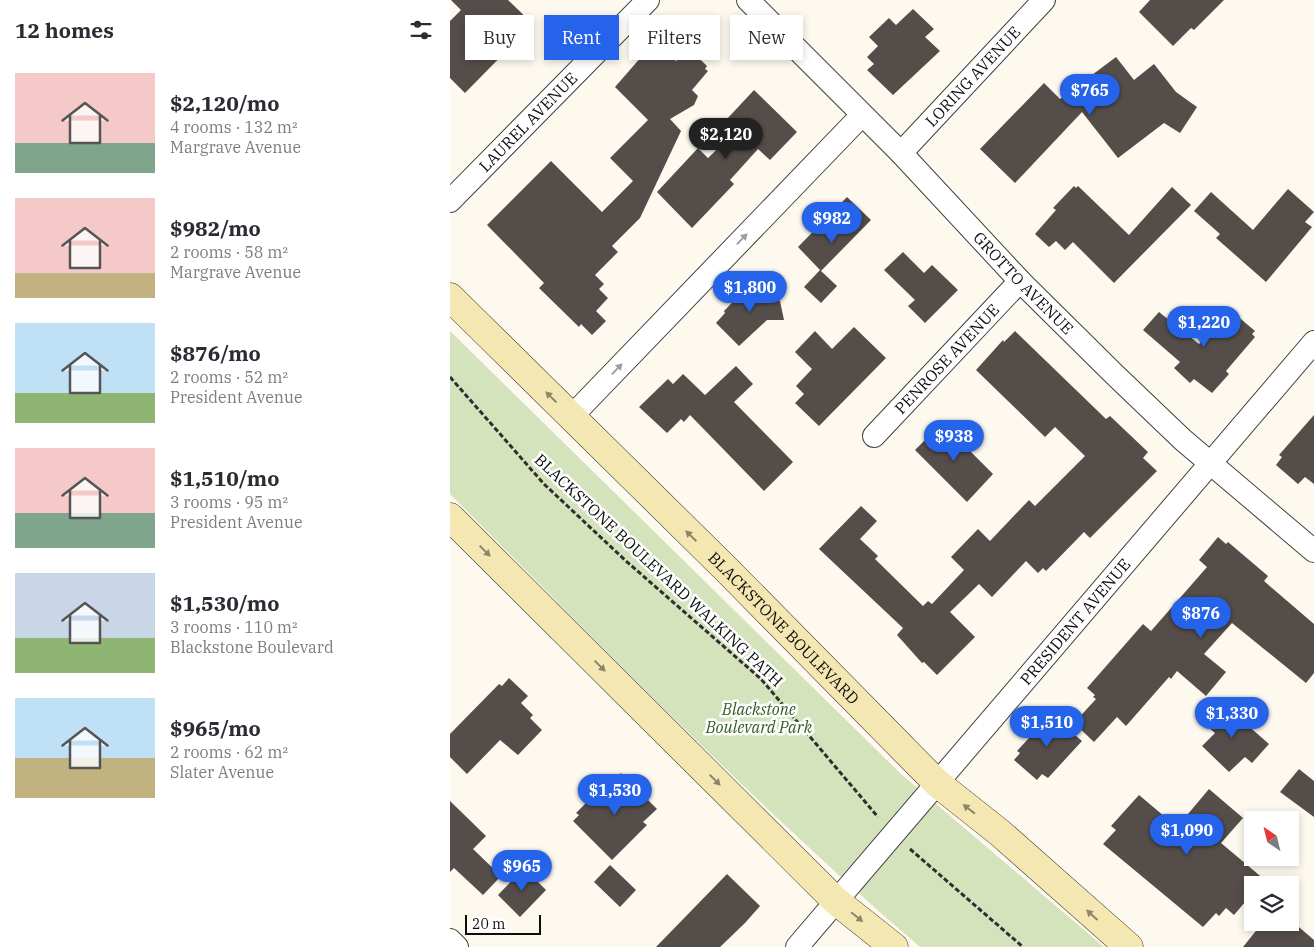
<!DOCTYPE html>
<html lang="en">
<head>
<meta charset="utf-8">
<style>
	body { margin:0; font-family:"IBM Plex Serif",serif; background:#f7f7f7; color:#2b2b33; height:100vh; display:flex; flex-direction:column; font-size:19px; white-space:nowrap }
	* { box-sizing:border-box; margin:0 }
	p { font-size:16px; color:#7c7c81 }
	.icon { flex:none; width:28px; height:28px; fill:none; stroke:currentColor; stroke-width:2; stroke-linecap:round; stroke-linejoin:round }
	.map { position:relative; flex:1; overflow:hidden }
	.side { display:flex; flex-direction:column; background:#fff; width:450px }
	.side>* { flex:none }
	.banner { position:absolute; left:15px; top:15px; width:475px; height:45px; display:flex; gap:10px }
	.needle { width:32px; rotate:325deg }
	.buttons { position:absolute; left:794px; top:811px; display:grid; gap:10px }
	.buttons a { display:grid; place-items:center; width:55px; height:55px; border-radius:0px; background:#fff; box-shadow:0 2px 8px #0003; font-size:25px }
	.scale { position:absolute; left:15px; bottom:12px; width:76px; box-sizing:border-box; padding-left:5px; border:2px solid #0d0d0d; border-top:0; font-size:14px; line-height:18px; white-space:nowrap; color:#0d0d0d; -webkit-text-stroke:4px #fff; paint-order:stroke }
	.price { position:absolute; translate:-50% -42px; padding:0 11px; border-radius:18px; background:#2563eb; color:#fff; font-size:16px; line-height:32px; filter:drop-shadow(0 1px 2px #0008) }
	.price::after { content:''; position:absolute; left:50%; top:30px; width:15px; height:11px; margin-left:-8px; background:inherit; clip-path:polygon(0 0,100% 0,50% 100%) }
	.price.selected { background:#222; color:#fff }
	ul { padding:0; list-style:none }
	li { display:flex; align-items:center; gap:15px; height:125px; padding:0 15px }
	li span { display:grid; place-items:center; flex:none; width:140px; height:100px; border-radius:0px; color:#555 }
	li>.icon { margin-inline-start:auto }
	span .icon { width:60px; height:60px; fill:#fffc; stroke-width:1 }
	li b { font-size:21px }
	h2 { display:flex; justify-content:space-between; align-items:center; height:60px; padding:0 15px; font-size:21px }
	.chip { padding:0 18px; border-radius:0px; background:#fff; box-shadow:0 2px 8px #0003; font-size:18px; line-height:45px }
	.chip.selected { background:#2563eb; color:#fff }
	main { display:flex; flex:1; min-height:0 }
	.map>svg:first-child { display:block }
</style>
</head>
<body>
<main>
<section class="side">
<h2>12 homes<svg class="icon" aria-label="filters" viewBox="0 0 24 24"><path d="M4 7h16M4 17h16"/><circle cx="9" cy="7" r="2"/><circle cx="15" cy="17" r="2"/></svg></h2>
<ul>
<li><span style="background:linear-gradient(#f6c9c9 70%,#7fa58c 0)"><svg class="icon" aria-label="home" viewBox="0 0 24 24"><path d="M3 11l9-7 9 7M6 9v11h12V9"/></svg></span><div><b>$2,120/mo</b><p>4 rooms · 132 m²</p><p>Margrave Avenue</p></div></li>
<li><span style="background:linear-gradient(#f6c9c9 75%,#c2b280 0)"><svg class="icon" aria-label="home" viewBox="0 0 24 24"><path d="M3 11l9-7 9 7M6 9v11h12V9"/></svg></span><div><b>$982/mo</b><p>2 rooms · 58 m²</p><p>Margrave Avenue</p></div></li>
<li><span style="background:linear-gradient(#bfe0f5 70%,#8fb573 0)"><svg class="icon" aria-label="home" viewBox="0 0 24 24"><path d="M3 11l9-7 9 7M6 9v11h12V9"/></svg></span><div><b>$876/mo</b><p>2 rooms · 52 m²</p><p>President Avenue</p></div></li>
<li><span style="background:linear-gradient(#f6c9c9 65%,#7fa58c 0)"><svg class="icon" aria-label="home" viewBox="0 0 24 24"><path d="M3 11l9-7 9 7M6 9v11h12V9"/></svg></span><div><b>$1,510/mo</b><p>3 rooms · 95 m²</p><p>President Avenue</p></div></li>
<li><span style="background:linear-gradient(#c9d6e8 65%,#8fb573 0)"><svg class="icon" aria-label="home" viewBox="0 0 24 24"><path d="M3 11l9-7 9 7M6 9v11h12V9"/></svg></span><div><b>$1,530/mo</b><p>3 rooms · 110 m²</p><p>Blackstone Boulevard</p></div></li>
<li><span style="background:linear-gradient(#bfe0f5 60%,#c2b280 0)"><svg class="icon" aria-label="home" viewBox="0 0 24 24"><path d="M3 11l9-7 9 7M6 9v11h12V9"/></svg></span><div><b>$965/mo</b><p>2 rooms · 62 m²</p><p>Slater Avenue</p></div></li>
</ul>
</section>
<div class="map">
<svg width="864" height="947" viewBox="0 0 864 947">
	<rect width="100%" height="100%" fill="#fdf9ee"/>
	<path fill="#d4e3bc" d="M 0,331 L 451,774 L 654,947 L 470,947 C 305,805 154,648 0,494 Z"/>
	<path fill="#544d4a" d="M 1,0 L 58,0 L 83,24 L 15,93 L 0,78 L 0,21 L 11,10 Z
		M 700,0 L 774,0 L 744,30 L 741,28 L 723,46 L 689,12 Z
		M 463,9 L 484,29 L 475,37 L 490,51 L 443,95 L 417,70 L 424,64 L 417,57 L 428,46 L 419,37 L 439,18 L 446,25 Z
		M 190,43 L 209,45 L 226,61 L 236,51 L 240,54 L 242,51 L 257,66 L 255,69 L 258,71 L 242,90 L 248,96 L 244,105 L 220,119 L 231,131 L 190,218 L 162,246 L 168,252 L 145,275 L 154,284 L 149,289 L 158,298 L 146,311 L 156,321 L 142,335 L 131,324 L 129,327 L 89,288 L 94,283 L 37,225 L 101,161 L 152,212 L 183,181 L 160,158 L 198,120 L 165,87 L 192,56 Z
		M 666,57 L 684,80 L 704,64 L 726,92 L 747,107 L 730,133 L 714,123 L 668,158 L 632,112 L 565,183 L 530,149 L 594,83 L 610,99 Z
		M 304,90 L 347,132 L 320,160 L 308,149 L 280,180 L 284,184 L 242,228 L 207,192 L 248,148 L 258,158 L 288,129 L 277,119 Z
		M 624,186 L 626,188 L 628,186 L 679,235 L 722,187 L 741,205 L 664,283 L 623,242 L 615,250 L 606,241 L 599,247 L 585,234 L 606,210 L 603,208 Z
		M 838,189 L 864,212 L 855,222 L 862,227 L 816,282 L 766,238 L 770,234 L 744,211 L 761,192 L 803,230 Z
		M 397,197 L 421,220 L 371,271 L 387,286 L 371,303 L 354,287 L 370,270 L 348,247 Z
		M 453,252 L 474,273 L 482,265 L 508,290 L 475,323 L 458,306 L 465,300 L 434,270 Z
		M 305,279 L 330,301 L 334,320 L 317,320 L 289,346 L 266,323 L 275,313 L 274,311 Z
		M 779,309 L 805,331 L 802,334 L 805,337 L 776,371 L 779,374 L 762,393 L 744,379 L 740,383 L 724,368 L 730,362 L 693,330 L 709,312 L 749,344 Z
		M 404,327 L 436,358 L 369,426 L 345,403 L 354,394 L 346,386 L 362,369 L 345,352 L 365,331 L 382,349 Z
		M 565,331 L 656,419 L 660,416 L 698,452 L 693,458 L 707,471 L 640,538 L 634,532 L 596,571 L 593,568 L 588,573 L 576,561 L 542,597 L 529,584 L 500,612 L 525,637 L 487,675 L 474,662 L 472,663 L 447,635 L 453,628 L 369,549 L 411,506 L 427,521 L 410,539 L 428,556 L 425,559 L 473,606 L 478,601 L 482,604 L 514,570 L 501,557 L 528,529 L 540,541 L 579,500 L 585,506 L 635,456 L 605,427 L 595,437 L 526,370 L 553,340 L 554,342 Z
		M 286,366 L 303,384 L 284,402 L 343,462 L 314,491 L 240,415 L 234,422 L 231,419 L 217,433 L 189,407 L 218,379 L 223,384 L 233,374 L 255,395 Z
		M 864,415 L 864,484 L 855,477 L 848,484 L 826,465 L 832,457 L 829,455 Z
		M 492,423 L 543,474 L 517,502 L 465,450 Z
		M 768,537 L 776,544 L 778,542 L 818,576 L 814,581 L 864,624 L 864,673 L 856,683 L 782,623 L 754,654 L 776,672 L 756,696 L 727,671 L 721,679 L 719,677 L 676,726 L 667,717 L 644,742 L 624,723 L 646,699 L 643,697 L 645,695 L 637,688 L 693,624 L 701,631 L 757,567 L 749,560 Z
		M 59,678 L 78,696 L 71,703 L 83,715 L 80,718 L 92,730 L 68,755 L 50,740 L 17,774 L 0,757 L 0,734 L 49,684 L 52,686 Z
		M 771,702 L 819,744 L 802,763 L 795,757 L 779,772 L 752,746 L 765,733 L 753,723 Z
		M 601,714 L 632,741 L 598,778 L 592,774 L 587,780 L 564,760 L 570,753 L 567,751 Z
		M 849,769 L 864,781 L 864,817 L 830,792 Z
		M 171,773 L 207,809 L 193,822 L 197,825 L 162,860 L 123,821 L 129,815 L 126,813 L 154,785 L 157,787 Z
		M 759,789 L 793,818 L 771,843 L 815,880 L 810,885 L 802,885 L 802,894 L 784,915 L 776,908 L 769,916 L 766,913 L 753,927 L 653,844 L 666,830 L 661,826 L 689,795 L 727,827 Z
		M 0,801 L 36,836 L 23,849 L 51,876 L 33,895 L 4,868 L 0,872 Z
		M 160,865 L 186,890 L 170,907 L 144,882 Z
		M 74,868 L 96,890 L 70,917 L 48,895 Z
		M 277,874 L 310,906 L 295,923 L 270,947 L 206,947 Z
		M 813,922 L 843,922 L 864,940 L 864,947 L 793,947 Z"/>
	<g fill="none" stroke-linecap="round" stroke-linejoin="round">
		<g stroke="#404040" stroke-width="24">
			<g id="minor">
				<path id="s1" d="M 298,0 L 451,153 L 570,281 L 665,375 L 733,440 L 864,551"/>
				<path id="s2" d="M 451,153 L 594,0"/>
				<path id="s3" d="M 0,201 L 198,0"/>
				<path d="M 121,417 L 412,115"/>
				<path id="s4" d="M 424,436 L 570,281"/>
				<path d="M 0,940 L 7,947"/>
				<path id="s5" d="M 347,947 L 864,342"/>
			</g>
		</g>
		<g stroke="#2f2f2f" stroke-width="29">
			<g id="secondary">
				<path id="s6" d="M 0,297 L 277,570 L 487,783 L 550,833 L 679,947"/>
				<path d="M 0,517 L 386,901 L 444,947"/>
			</g>
		</g>
		<path stroke="#2f2f2f" stroke-width="3" stroke-dasharray="5 2.5" stroke-linecap="butt" d="M 0,377 L 94,484 L 176,561 L 311,679 L 428,817
			M 460,849 L 573,947"/>
		<use href="#minor" stroke="#fff" stroke-width="22"/>
		<use href="#secondary" stroke="#f5e7b1" stroke-width="28"/>
	</g>
	<defs><path id="oneway-solid" d="M-6-.8H1V-3.2L6.5 0L1 3.2V.8H-6Z" transform="scale(1.25)"/></defs>
	<g fill="#9e9e9e">
		<use href="#oneway-solid" transform="translate(292 239) rotate(-46)"/>
		<use href="#oneway-solid" transform="translate(167 369) rotate(-46)"/>
	</g>
	<g fill="#8d8567">
		<use href="#oneway-solid" transform="translate(101 397) rotate(-135)"/>
		<use href="#oneway-solid" transform="translate(241 536) rotate(-136)"/>
		<use href="#oneway-solid" transform="translate(35 551) rotate(45)"/>
		<use href="#oneway-solid" transform="translate(150 666) rotate(45)"/>
		<use href="#oneway-solid" transform="translate(265 780) rotate(45)"/>
		<use href="#oneway-solid" transform="translate(519 809) rotate(-142)"/>
		<use href="#oneway-solid" transform="translate(642 915) rotate(-138)"/>
		<use href="#oneway-solid" transform="translate(407 917) rotate(39)"/>
	</g>
	<g text-anchor="middle" dominant-baseline="central" stroke-width="5" stroke-linejoin="round" paint-order="stroke">
		<g font-size="16" fill="#0d0d0d" stroke="#fff">
			<text stroke="none"><textPath href="#s2" startOffset="105">LORING AVENUE</textPath></text>
			<text stroke="none"><textPath href="#s3" startOffset="111">LAUREL AVENUE</textPath></text>
			<text stroke="none"><textPath href="#s1" startOffset="395">GROTTO AVENUE</textPath></text>
			<text stroke="none"><textPath href="#s4" startOffset="106">PENROSE AVENUE</textPath></text>
			<text transform="translate(209 570) rotate(43)">BLACKSTONE BOULEVARD WALKING PATH</text>
			<text stroke="none"><textPath href="#s5" startOffset="428">PRESIDENT AVENUE</textPath></text>
			<text stroke="none"><textPath href="#s6" startOffset="470">BLACKSTONE BOULEVARD</textPath></text>
		</g>
		<g font-size="16" font-style="italic" fill="#365c25" stroke="#fff">
			<text x="309" y="709">Blackstone<tspan x="309" dy="18">Boulevard Park</tspan></text>
		</g>
	</g>
</svg>
<div class="buttons">
<a><svg class="needle" viewBox="-14 -14 28 28"><path d="M0-13l5 13h-10z" fill="#e53935"/><path d="M0 13l5-13h-10z" fill="#7c7c81"/></svg></a>
<a><svg class="icon" aria-label="layers" viewBox="0 0 24 24"><path d="M12 4l9 5-9 5-9-5zM3 14l9 5 9-5"/></svg></a>
</div>
<div class="scale">20 m</div>
<b class="price" style="left:640px;top:116px">$765</b>
<b class="price selected" style="left:276px;top:160px">$2,120</b>
<b class="price" style="left:382px;top:244px">$982</b>
<b class="price" style="left:300px;top:313px">$1,800</b>
<b class="price" style="left:754px;top:348px">$1,220</b>
<b class="price" style="left:504px;top:462px">$938</b>
<b class="price" style="left:751px;top:639px">$876</b>
<b class="price" style="left:782px;top:739px">$1,330</b>
<b class="price" style="left:597px;top:748px">$1,510</b>
<b class="price" style="left:165px;top:816px">$1,530</b>
<b class="price" style="left:737px;top:856px">$1,090</b>
<b class="price" style="left:72px;top:892px">$965</b>
<div class="banner">
<a class="chip">Buy</a>
<a class="chip selected">Rent</a>
<a class="chip">Filters</a>
<a class="chip">New</a>
</div>
</div>
</main>
</body>
</html>
